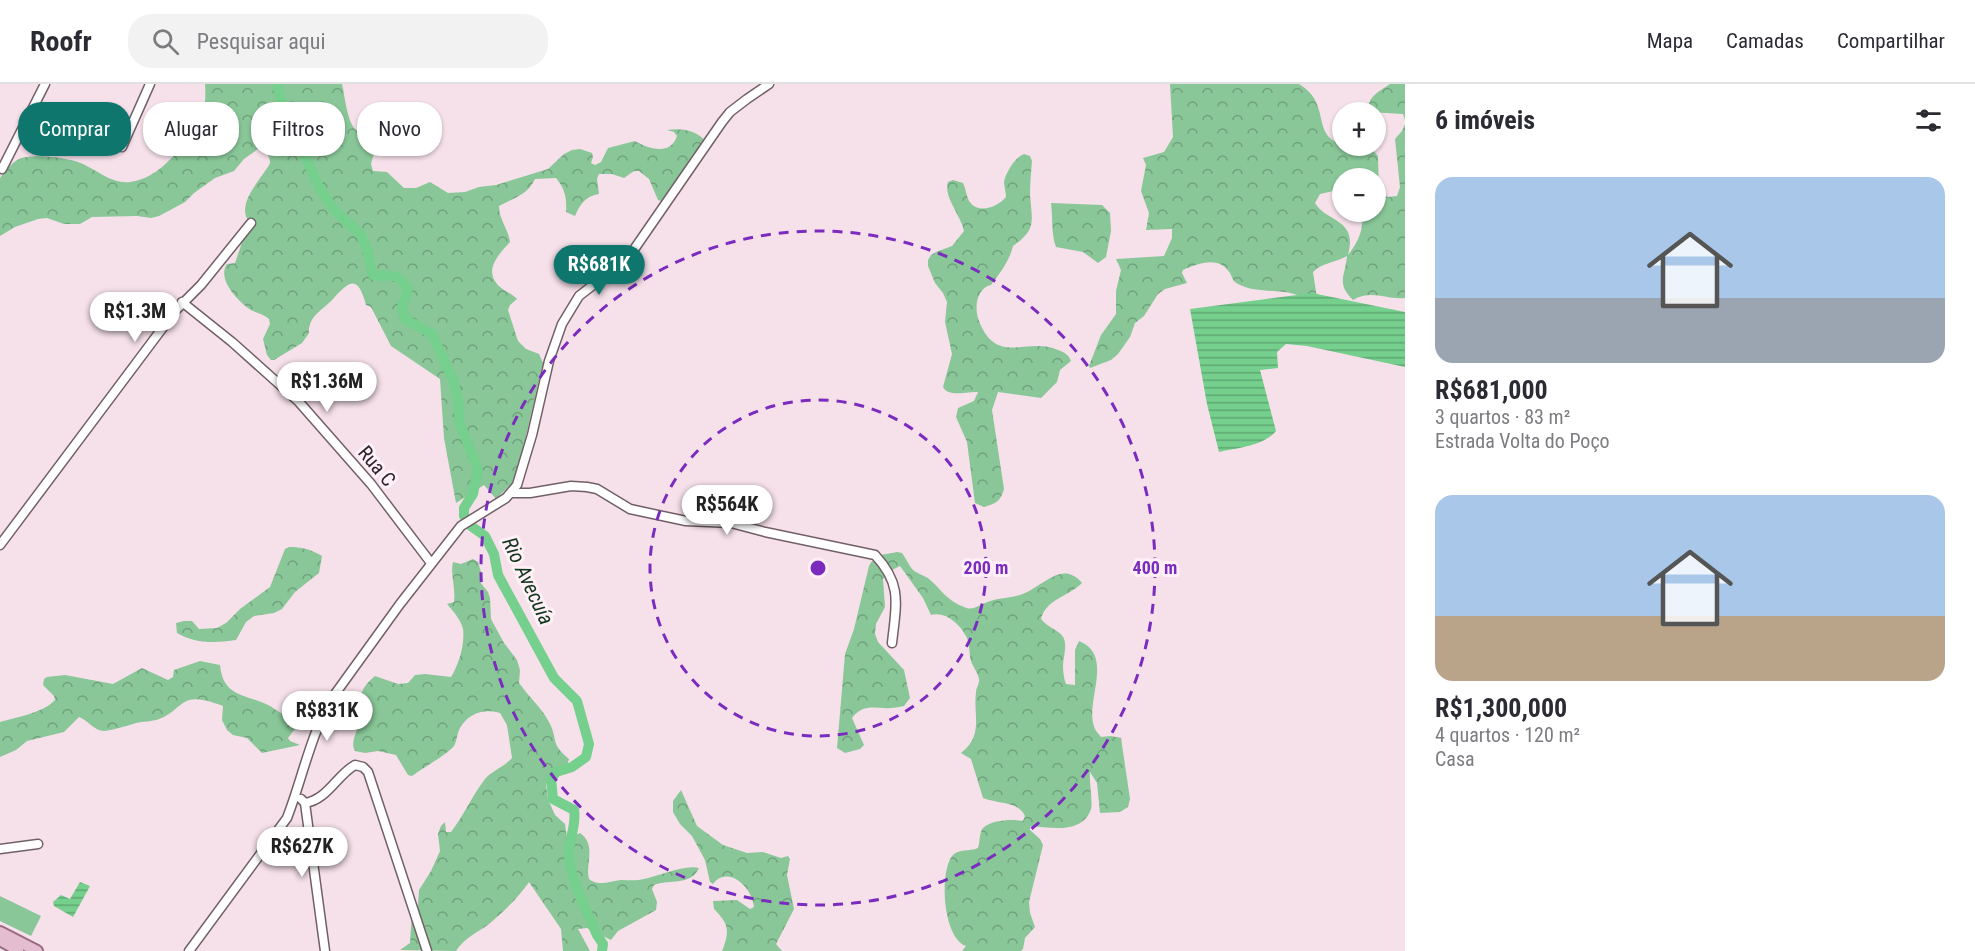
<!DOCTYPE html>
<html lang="pt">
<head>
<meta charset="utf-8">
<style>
	body { margin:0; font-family:"Roboto Condensed",sans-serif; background:#f2f2f3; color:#2b2b33; height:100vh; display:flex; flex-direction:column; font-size:22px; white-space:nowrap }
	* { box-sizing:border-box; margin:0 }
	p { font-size:20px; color:#7c7c81 }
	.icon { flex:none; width:33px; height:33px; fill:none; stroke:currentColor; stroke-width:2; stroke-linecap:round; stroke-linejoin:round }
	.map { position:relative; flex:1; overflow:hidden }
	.panel { display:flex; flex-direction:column; background:#fff; width:570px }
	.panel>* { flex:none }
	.hud { position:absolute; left:18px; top:18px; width:570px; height:54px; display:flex; gap:12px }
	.controls { position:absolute; left:1332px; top:18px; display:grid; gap:12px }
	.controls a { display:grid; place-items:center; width:54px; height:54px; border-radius:50%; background:#fff; box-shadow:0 2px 4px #0004; font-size:30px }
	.price { position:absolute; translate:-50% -51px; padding:0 14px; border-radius:21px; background:#fff; color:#222; font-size:20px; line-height:39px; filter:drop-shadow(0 2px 3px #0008) }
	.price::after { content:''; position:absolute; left:50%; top:36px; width:18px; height:14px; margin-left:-9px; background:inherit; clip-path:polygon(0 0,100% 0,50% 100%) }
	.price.selected { background:#0f766e; color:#fff }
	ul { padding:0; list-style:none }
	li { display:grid; align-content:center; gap:12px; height:318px; padding:0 30px }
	li span { display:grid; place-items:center; height:186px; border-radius:18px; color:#555 }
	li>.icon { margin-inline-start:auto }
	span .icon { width:108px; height:108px; fill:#fffc; stroke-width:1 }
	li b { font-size:26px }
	h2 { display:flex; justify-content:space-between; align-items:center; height:72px; padding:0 30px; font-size:26px }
	.tag { padding:0 21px; border-radius:24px; background:#fff; box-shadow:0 2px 4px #0004; font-size:21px; line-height:54px }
	.tag.selected { background:#0f766e; color:#fff }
	header { display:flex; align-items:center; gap:36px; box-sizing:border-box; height:84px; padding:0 30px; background:#fff; border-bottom:2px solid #e1e1e2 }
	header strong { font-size:28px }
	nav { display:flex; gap:33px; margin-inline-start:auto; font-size:21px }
	.search { width:420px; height:54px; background:#f2f2f3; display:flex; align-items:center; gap:15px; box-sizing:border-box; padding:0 21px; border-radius:24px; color:#7c7c81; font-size:22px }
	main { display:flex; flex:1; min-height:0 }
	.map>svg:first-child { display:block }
</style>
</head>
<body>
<header>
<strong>Roofr</strong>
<div class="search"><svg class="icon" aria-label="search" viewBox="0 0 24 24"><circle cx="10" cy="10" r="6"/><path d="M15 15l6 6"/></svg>Pesquisar aqui</div>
<nav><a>Mapa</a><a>Camadas</a><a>Compartilhar</a></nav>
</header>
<main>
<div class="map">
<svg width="1405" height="867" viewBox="0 0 1405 867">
	<defs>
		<pattern id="forest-crowns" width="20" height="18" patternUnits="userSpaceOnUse" patternTransform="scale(1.5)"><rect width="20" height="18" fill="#89c798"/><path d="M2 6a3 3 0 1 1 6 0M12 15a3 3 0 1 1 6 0" fill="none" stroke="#70a17c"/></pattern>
		<pattern id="water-rules" width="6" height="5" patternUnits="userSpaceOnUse" patternTransform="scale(1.5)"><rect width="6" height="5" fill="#75cf8d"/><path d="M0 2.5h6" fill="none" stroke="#60a873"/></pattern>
	</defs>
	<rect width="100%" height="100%" fill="#f6e0ea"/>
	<path fill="url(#forest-crowns)" fill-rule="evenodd" d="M 205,0 L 342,0 C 345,12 347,38 356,46 C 362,52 370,56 376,61 L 371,80 L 373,87 L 387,88 L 404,104 L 416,104 L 430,98 L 448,109 L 465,108 L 479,103 L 496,101 L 548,85 L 564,70 L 572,66 L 580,65 L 592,69 L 593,73 L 591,79 L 595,81 L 601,78 L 608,64 L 635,57 C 648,65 671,72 677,52 L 674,48 L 667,46 C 683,44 695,46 707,58 L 673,107 L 661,117 L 658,116 L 649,95 L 639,87 L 634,87 L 624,94 L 612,90 L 599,90 L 597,95 L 599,110 C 586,112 580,120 575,132 L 566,128 C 567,114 565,105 556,94 L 535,95 C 528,111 513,114 499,122 C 499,136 508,144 510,158 C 500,169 484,185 497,200 C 502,206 511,209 517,215 L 510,221 L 508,226 L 518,257 L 526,265 L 539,270 L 543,279 L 519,382 L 512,399 L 496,415 L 484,401 L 456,419 L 444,354 L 440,295 L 391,262 L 371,223 L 366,221 C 358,191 350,196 333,215 C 323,226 308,232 309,249 L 302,259 L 274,276 L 271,276 L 267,271 L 263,255 L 270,240 L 269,235 C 263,229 254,229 248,224 C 236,215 217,194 227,180 L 235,179 L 249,138 C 235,119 262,95 270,79 C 270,71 266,67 258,65 L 244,75 L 234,87 L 215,94 L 194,109 L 185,118 L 159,132 L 151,134 L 137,132 L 92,133 L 80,140 L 64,140 L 47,134 L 38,135 L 15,143 L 0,152 L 0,94 C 5,87 11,79 19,75 C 32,69 71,74 83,80 C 98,87 112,100 130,98 C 153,95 167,79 182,63 C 201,43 207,28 205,0 Z
		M 1170,0 L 1299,0 C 1339,24 1299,65 1369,62 L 1378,72 L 1379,109 L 1388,113 L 1397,112 L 1400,103 L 1395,55 L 1402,47 L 1405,40 L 1405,214 C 1386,216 1372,205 1353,216 C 1336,199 1345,193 1347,172 C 1335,179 1323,178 1313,188 L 1317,214 C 1307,215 1302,212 1294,210 C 1276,205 1254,209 1238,200 C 1232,197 1233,194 1230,189 C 1218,171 1198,180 1183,186 L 1182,189 L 1187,199 L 1165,205 L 1158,210 L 1144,232 L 1135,239 L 1130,253 L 1118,270 L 1111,276 L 1090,284 L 1089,282 L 1101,251 L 1116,230 L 1116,207 L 1121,186 L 1116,175 L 1164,172 L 1172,154 L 1172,145 L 1146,146 L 1149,129 L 1141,107 L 1146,81 L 1143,74 L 1164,68 L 1173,53 ZM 1342,94 L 1376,94 L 1376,128 L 1362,128 C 1364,145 1359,157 1348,171 C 1358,134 1327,139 1315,119 L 1320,110 L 1342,105 Z
		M 1390,0 L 1405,0 L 1405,36 L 1403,30 L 1369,28 C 1366,13 1379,8 1390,0 Z
		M 1024,70 L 1030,72 L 1032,77 C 1031,88 1030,100 1030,111 C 1032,137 1037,145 1013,162 C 1010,175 1002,187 993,198 C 988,205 992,199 986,203 C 975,210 975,227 979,237 C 997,283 1027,252 1058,266 C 1064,268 1069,271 1071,277 L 1060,286 L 1057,298 L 1041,314 L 998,308 L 992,326 L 1004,405 C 1001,417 995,420 984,423 L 975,419 L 967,358 L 956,333 L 958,324 L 974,317 L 978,308 C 966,307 949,314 943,303 L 952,270 L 945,238 L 947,218 L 943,209 L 935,199 L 928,182 L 928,176 L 931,171 L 936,168 L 952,162 L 964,147 C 961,131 943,113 948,98 L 953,96 L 963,99 C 966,105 966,111 969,117 C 978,131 998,123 1006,113 C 1006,108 1004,102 1004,98 C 1006,88 1015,73 1024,70 Z
		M 1051,119 L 1102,121 L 1110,129 L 1111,147 L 1106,173 L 1098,179 L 1083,168 L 1056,163 C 1051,150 1053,134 1051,119 Z
		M 289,463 C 302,463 310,465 322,472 L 319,489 L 295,508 L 282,525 L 274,529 L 254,532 L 246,538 L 236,556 C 216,559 195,560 177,549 L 176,539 L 184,537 L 192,537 L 199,545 L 217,544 L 226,539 L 240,525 L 270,503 L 285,465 Z
		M 897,468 L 902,469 C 906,474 908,480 912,485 C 916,489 923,491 928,494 C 941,505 947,517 964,523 C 973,527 977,522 985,519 C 997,513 1012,515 1025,509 C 1044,501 1063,476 1082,499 C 1068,513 1046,515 1041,535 C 1048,544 1059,546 1063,553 C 1068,561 1063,573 1063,582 C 1063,588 1064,595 1066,600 L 1075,601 L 1075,566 L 1079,557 C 1116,572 1083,619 1095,645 C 1096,648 1099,650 1101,653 L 1111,652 L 1121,654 L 1130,715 L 1128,723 L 1120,728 L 1100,729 L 1097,699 L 1090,688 C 1089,697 1093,719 1091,725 C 1083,750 1051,744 1032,742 L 1030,743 L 1030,746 L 1040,755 L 1043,761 L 1029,818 L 1030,829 L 1035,843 L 1025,854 L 1023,865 L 1021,867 L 962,867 L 966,862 C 943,854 939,790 952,772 C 959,764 969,768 978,764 C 980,758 979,749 983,744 C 992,736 1011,735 1023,737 L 1025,732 C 1019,717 997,720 983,714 L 971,675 L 961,669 C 984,651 973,632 976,608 C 976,604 980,599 979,595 C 978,589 973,583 971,577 C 969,570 970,561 967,554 C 961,541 946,527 931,531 L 923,514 L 900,482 L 890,487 L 883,495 L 885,523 L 876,540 L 875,550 L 878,558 L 904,586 L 910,614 L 904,622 C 898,623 890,625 884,624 C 870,623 861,622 852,634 L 864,661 L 860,665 L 845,669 L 837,664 L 845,570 L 854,545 L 869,482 C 876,469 884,471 897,468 Z
		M 473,475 L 478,478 L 481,488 L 480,498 L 488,508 L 490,514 L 491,535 L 504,559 L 517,576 L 520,586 L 519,599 C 529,613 541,623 549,638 C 559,657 549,658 569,675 L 567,682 L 549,693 L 546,701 L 548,715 L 555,731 L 565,740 L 567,755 L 580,749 C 597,761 585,780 589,795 C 599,803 610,797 621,796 C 629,796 637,797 644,795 C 659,792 685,780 699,784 C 691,802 670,795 654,801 L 652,805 L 657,818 L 656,826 L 618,847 L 611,856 L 587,844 L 578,845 L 590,867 L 563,867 L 561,845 L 529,798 C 519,813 503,828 489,840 C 477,849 465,853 456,867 L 400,866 L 410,859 L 412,829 L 418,821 L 419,806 L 431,787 L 440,767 L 438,750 L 441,742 L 445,738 L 446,748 L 451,748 C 464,731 472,712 485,695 C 493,686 504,683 512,674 L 507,641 L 500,629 C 485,624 468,629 460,644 C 457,649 457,657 454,662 C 448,670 421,685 412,692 L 408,691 L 396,671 L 378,667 L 365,669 L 355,667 C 350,658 357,650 358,640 C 362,618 355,608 375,592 L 398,600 L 408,599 L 415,591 L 425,590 L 451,593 C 459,580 465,560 463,545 C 461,536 453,527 447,520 L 454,518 C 456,504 450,491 453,478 L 461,480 Z
		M 200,577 L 220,581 C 223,612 243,610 266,620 C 279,626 285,635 299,635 L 301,637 L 288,654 L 290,657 L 300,661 L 262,669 L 247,654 L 233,651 L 227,646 L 222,636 L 223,622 C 211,618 195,611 183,619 C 175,625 168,632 159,635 C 152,638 143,637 136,639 C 126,642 114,646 104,647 C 94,647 88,636 79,633 L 64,648 L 27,657 L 16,666 L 0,673 L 0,638 C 17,633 43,629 55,616 L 54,612 L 43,601 L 44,595 L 47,593 L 65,591 L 113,600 L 142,584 L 168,596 L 173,593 L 174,586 Z
		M 681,706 L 697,742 L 723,761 L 747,769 L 763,768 L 781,774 L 788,772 L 790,775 L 787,791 L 794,825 L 776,860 L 782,867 L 722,867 C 730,847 729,840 714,825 L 713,817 L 737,816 L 750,825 L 754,823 C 753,804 728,780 713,800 L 710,798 L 705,776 L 692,752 L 680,740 L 673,728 L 673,717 Z"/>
	<path fill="#89c798" d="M 0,812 L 41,832 L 31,852 L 0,837 Z"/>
	<path fill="url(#water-rules)" d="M 1312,209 L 1405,228 L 1405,283 L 1307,262 L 1286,260 L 1277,268 L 1278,284 L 1260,286 L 1276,347 C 1264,362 1237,364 1219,368 L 1207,320 L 1190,225 Z
		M 80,798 L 90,802 L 73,833 L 54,822 L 53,818 L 61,811 L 70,815 Z"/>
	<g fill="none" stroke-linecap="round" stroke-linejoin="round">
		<path stroke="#75cf8d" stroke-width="10" d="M 277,0 L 286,39 L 299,59 L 319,103 L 334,126 L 361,151 L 367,166 L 373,191 C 392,194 395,186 408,205 L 402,223 L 405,235 L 432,250 L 453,296 L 459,319 L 459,338 L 478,385 L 473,410 L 464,424 L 464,432 L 471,442 L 485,452 L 494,470 L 498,491 L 554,594 L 577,617 L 589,660 L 586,673 L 572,683 L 556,688 L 551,695 L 553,715 L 574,726 C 577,742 568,756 569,772 C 570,795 588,830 597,851 L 603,860 L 602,867"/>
		<g stroke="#726068" stroke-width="11">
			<path id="minor" d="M 122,63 L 150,0
				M 2,85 L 45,0
				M 182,218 L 232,258 L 299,318 L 371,400 L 431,479
				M 512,409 L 530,409 L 571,402 L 587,403 L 597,405 L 630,425 L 686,437 L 731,439 L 765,448 L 875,471 C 903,501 896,521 892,559
				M 0,461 L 176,226 L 201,201 L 251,139
				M 301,715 L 305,719 L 325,867
				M 305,719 C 327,716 337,691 355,681 L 363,683 L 368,688 L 427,867
				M 0,765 L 38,760
				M 189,867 L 287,734 C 303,693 311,647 335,610 L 400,520 L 461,442 L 506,414 L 517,401 L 532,351 L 549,277 L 562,240 L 579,212 L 620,180 L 635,164 L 722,38 L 730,28 L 747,15 L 769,0"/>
		</g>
		<g stroke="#996b81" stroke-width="14">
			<path id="major" d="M 0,848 L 37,867
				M 0,856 L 18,866"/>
		</g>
		<use href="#minor" stroke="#fff" stroke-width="8"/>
		<use href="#major" stroke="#e5bdd0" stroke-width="10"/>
	</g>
	<g fill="none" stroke="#7b2cbf" stroke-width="3" stroke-dasharray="10 8">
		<circle cx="818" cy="484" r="168"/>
		<circle cx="818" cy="484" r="337"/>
	</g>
	<g text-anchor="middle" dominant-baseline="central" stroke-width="6" stroke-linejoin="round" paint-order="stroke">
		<g font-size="20" fill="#2c2428" stroke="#fef0f6">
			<text transform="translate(377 382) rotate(50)">Rua C</text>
		</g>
		<g font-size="21" font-style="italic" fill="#0f351b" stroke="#fef0f6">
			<text transform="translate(528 497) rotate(65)">Rio Avecuía</text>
		</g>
	</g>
	<circle cx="818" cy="484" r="9" fill="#7b2cbf" stroke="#fef0f6" stroke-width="3"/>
	<g font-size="18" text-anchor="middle" font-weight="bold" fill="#7b2cbf" stroke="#fef0f6" stroke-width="6" stroke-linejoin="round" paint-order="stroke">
		<text x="986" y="490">200 m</text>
		<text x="1155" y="490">400 m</text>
	</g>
</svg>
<div class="controls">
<a>+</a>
<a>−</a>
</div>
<b class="price selected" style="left:599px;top:212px">R$681K</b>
<b class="price" style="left:135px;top:259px">R$1.3M</b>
<b class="price" style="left:327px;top:329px">R$1.36M</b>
<b class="price" style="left:727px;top:452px">R$564K</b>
<b class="price" style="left:327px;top:658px">R$831K</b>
<b class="price" style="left:302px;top:794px">R$627K</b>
<div class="hud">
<a class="tag selected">Comprar</a>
<a class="tag">Alugar</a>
<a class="tag">Filtros</a>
<a class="tag">Novo</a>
</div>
</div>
<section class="panel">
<h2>6 imóveis<svg class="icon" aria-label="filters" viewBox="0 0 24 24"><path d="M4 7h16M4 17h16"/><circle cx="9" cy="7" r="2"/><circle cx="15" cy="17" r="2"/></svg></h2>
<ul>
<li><span style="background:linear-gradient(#a9c7e8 65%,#9aa5b1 0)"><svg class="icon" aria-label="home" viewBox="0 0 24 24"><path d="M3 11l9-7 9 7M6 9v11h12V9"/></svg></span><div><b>R$681,000</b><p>3 quartos · 83 m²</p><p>Estrada Volta do Poço</p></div></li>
<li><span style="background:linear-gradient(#a9c7e8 65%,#b9a48a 0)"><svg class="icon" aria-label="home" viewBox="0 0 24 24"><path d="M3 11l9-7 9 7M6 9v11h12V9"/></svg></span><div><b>R$1,300,000</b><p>4 quartos · 120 m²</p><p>Casa</p></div></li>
</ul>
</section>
</main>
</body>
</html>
